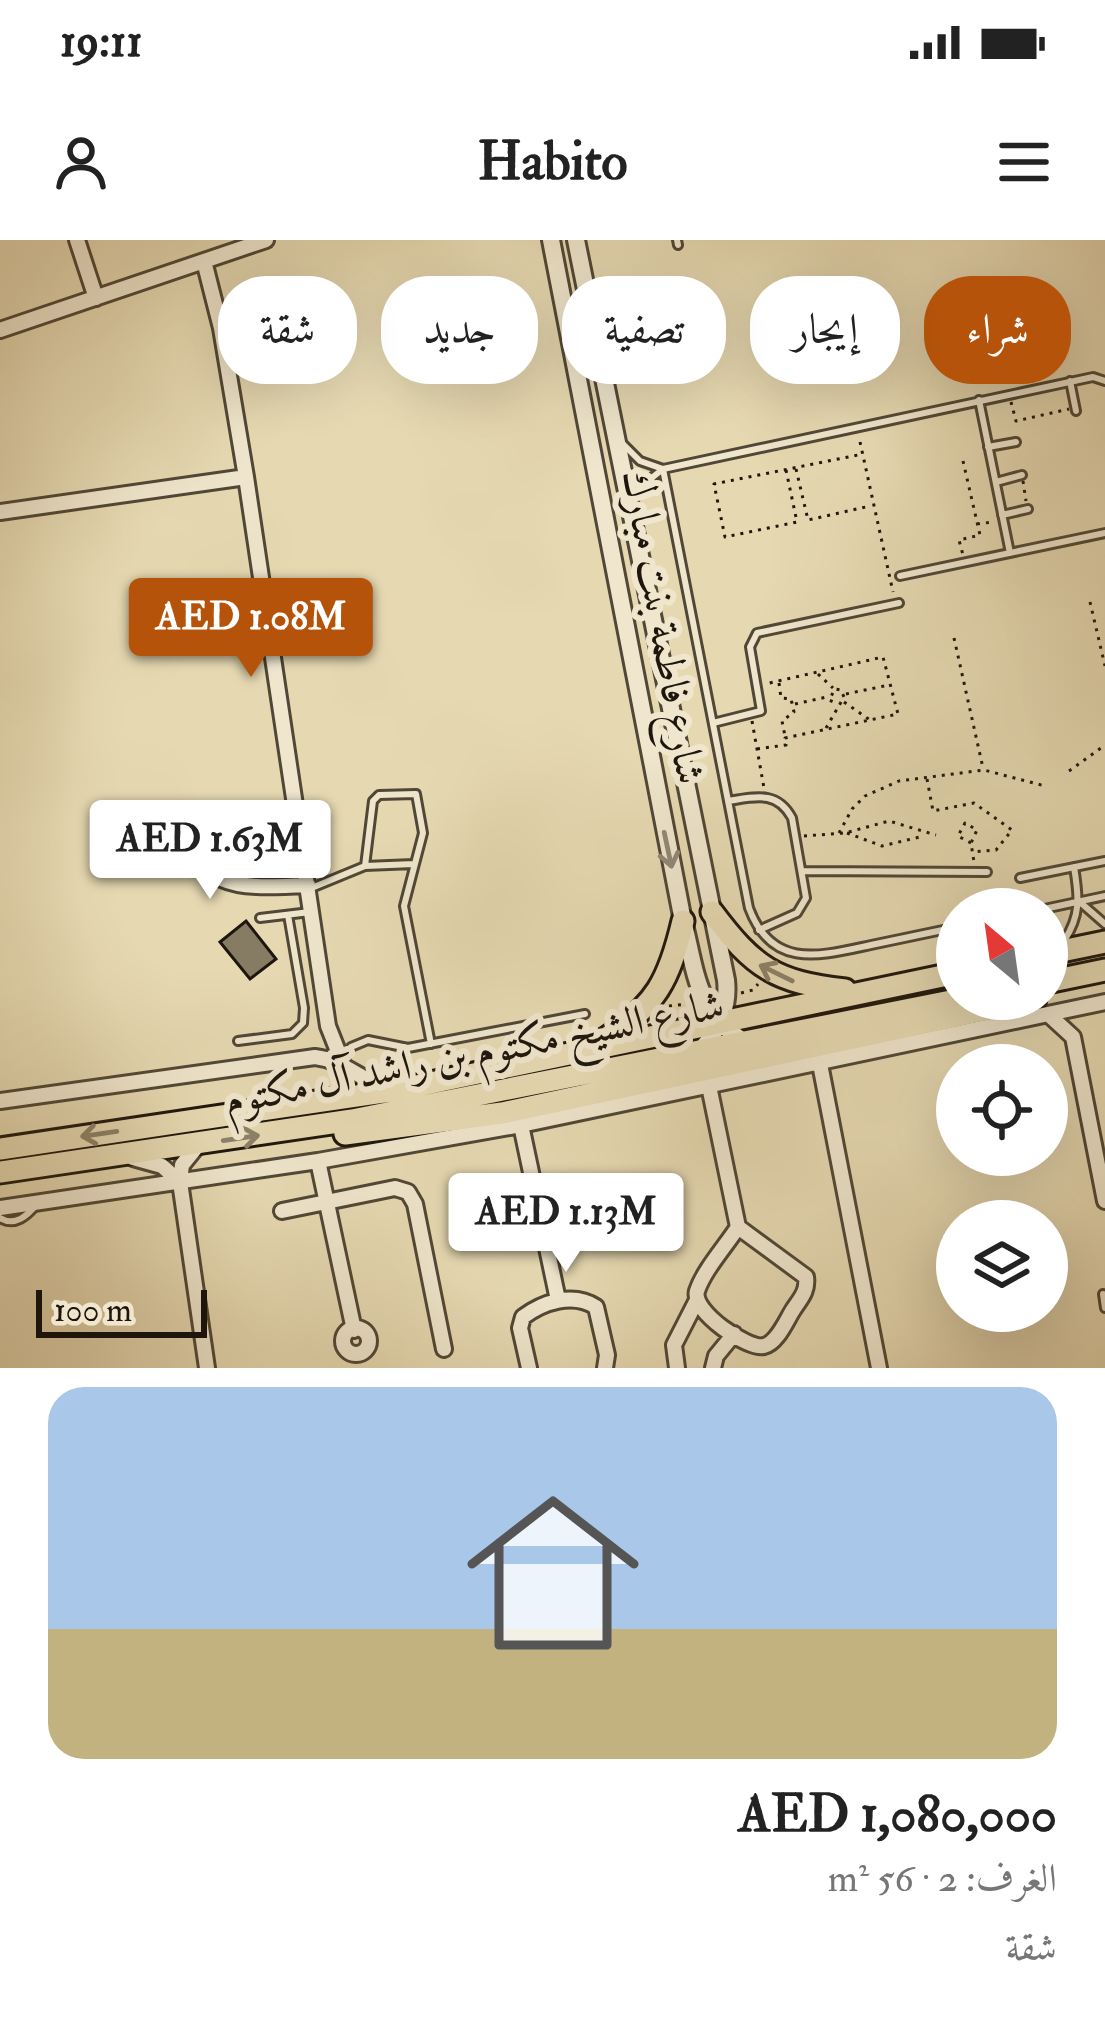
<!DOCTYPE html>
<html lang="ar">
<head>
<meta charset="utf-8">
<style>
	body { margin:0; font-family:"IM FELL Double Pica",Amiri,serif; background:#f2f2f2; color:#222; direction:rtl; height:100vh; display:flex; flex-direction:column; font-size:45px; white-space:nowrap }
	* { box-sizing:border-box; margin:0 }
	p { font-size:39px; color:#767676 }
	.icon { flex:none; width:66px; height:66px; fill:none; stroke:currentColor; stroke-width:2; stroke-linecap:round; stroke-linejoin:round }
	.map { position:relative; height:1128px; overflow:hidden; direction:ltr }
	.drawer { display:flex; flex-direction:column; background:#fff; flex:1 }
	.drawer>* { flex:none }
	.guide { position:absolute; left:36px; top:36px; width:1035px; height:108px; direction:rtl; display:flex; gap:24px }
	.needle { width:78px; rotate:331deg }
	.controls { position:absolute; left:936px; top:648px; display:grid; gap:24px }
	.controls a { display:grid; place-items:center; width:132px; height:132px; border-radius:50%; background:#fff; box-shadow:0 12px 48px #0002; font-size:60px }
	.scale { position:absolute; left:36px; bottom:30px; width:171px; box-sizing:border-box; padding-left:12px; border:6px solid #1e160d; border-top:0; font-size:33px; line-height:42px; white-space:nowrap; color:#1e160d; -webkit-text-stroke:9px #efe6cd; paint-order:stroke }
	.price { position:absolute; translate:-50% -102px; padding:0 27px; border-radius:12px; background:#fff; color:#222; font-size:39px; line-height:78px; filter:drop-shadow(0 3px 6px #0008) }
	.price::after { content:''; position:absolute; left:50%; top:72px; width:36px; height:27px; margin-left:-18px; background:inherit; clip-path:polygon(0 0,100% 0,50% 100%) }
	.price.active { background:#b45309; color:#fff }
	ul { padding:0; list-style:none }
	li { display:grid; align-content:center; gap:24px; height:636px; padding:0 48px }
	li+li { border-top:3px solid #e0e0e0 }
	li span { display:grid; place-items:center; height:372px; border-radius:36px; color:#555 }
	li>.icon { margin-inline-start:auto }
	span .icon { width:216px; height:216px; fill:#fffc; stroke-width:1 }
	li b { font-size:51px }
	.tag { padding:0 42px; border-radius:48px; background:#fff; box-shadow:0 12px 48px #0002; font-size:42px; line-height:108px }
	.tag.active { background:#b45309; color:#fff }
	.status { display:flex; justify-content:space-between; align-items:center; height:84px; padding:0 60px; background:#fff; direction:ltr }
	.status svg { height:33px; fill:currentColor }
	header { display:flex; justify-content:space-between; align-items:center; height:156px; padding:0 48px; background:#fff; font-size:54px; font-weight:800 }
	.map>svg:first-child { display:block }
</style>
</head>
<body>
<div class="status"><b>19:11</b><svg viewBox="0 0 49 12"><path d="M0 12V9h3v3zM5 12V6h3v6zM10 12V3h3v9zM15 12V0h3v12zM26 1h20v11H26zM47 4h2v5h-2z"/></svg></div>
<header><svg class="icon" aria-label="menu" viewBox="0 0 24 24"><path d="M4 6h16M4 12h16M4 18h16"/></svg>Habito<svg class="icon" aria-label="person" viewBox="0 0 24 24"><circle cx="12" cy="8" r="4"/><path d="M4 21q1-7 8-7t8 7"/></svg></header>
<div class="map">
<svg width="1105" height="1128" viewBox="0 0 1105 1128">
	<rect width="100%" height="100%" fill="#e6d9b2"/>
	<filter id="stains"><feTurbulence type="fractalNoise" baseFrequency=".00167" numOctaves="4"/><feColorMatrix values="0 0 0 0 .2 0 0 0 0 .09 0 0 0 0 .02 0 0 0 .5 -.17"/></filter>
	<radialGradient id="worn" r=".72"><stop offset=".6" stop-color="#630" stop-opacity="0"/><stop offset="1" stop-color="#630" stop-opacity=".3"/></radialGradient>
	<path fill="#867b63" stroke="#1e160d" stroke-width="3" d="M 246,681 L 276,719 L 250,739 L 220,702 Z"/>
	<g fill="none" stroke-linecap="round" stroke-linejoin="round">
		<g stroke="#504736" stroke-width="12">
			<path id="service" d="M 677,0 L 678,5
				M 1070,141 L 1076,171
				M 979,160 L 1010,313
				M 622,203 L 640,221 L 663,229
				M 988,207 L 1016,202
				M 663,229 L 749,668 C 772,730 820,716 871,705 C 900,699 928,693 957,687
				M 996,242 L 1022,235
				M 633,260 L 644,244 L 663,229 L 1093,137 L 1105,141
				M 1002,275 L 1028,269
				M 900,336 L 1105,293
				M 713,483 L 761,471 L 750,407 L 757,393 L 899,363
				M 728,561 C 755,557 777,550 792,578 L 806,658 L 797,673 L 759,690
				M 365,626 L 373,561 L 379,555 L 416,554 L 423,593 L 404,666 L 431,804
				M 803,631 L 987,632
				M 1020,638 L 1105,621
				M 309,649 L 365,626 L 414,624
				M 1081,663 L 1105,684
				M 1044,669 L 1105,656
				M 260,678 L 310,672
				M 1064,701 C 1081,675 1079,657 1074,627
				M 238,801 L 292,794 L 303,783 L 304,768 L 288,675
				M 344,821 L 351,807 L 368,800 L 408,808 L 585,774
				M 0,978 C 15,987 27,976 37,964
				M 1103,1054 L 1105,1068"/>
		</g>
		<g stroke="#504736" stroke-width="20">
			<path id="minor" d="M 77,0 L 96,58
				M 204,21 L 221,88 L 246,237 L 328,786 L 343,824
				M 0,90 L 266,0
				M 0,272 L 246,237
				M 164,576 C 210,648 224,649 308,645
				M 1048,774 L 1073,797 L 1105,961
				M 820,824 L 879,1128
				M 709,846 L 738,987
				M 0,861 L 315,817 C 343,820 359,839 386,848
				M 521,885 L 558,1060
				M 199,904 L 182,925 L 180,942 L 207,1128
				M 133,918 L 162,926 L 180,942
				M 318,921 L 354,1090
				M 0,968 L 318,921 L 521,885 L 1105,762
				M 282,971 L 395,948 L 408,952 L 415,964 L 444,1109
				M 738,987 L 806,1037 C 808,1051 801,1058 793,1070 C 786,1081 777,1103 764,1106 C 749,1110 691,1072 697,1051 C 704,1030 725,1007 738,987 Z
				M343 1101a13 13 0 1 1 26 0a13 13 0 1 1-26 0Z
				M 529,1128 L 520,1088 L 523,1077 C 543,1062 573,1052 596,1067 L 607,1115 L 605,1128
				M 677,1128 L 674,1105 L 696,1062
				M 713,1128 L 716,1116 L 734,1094"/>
		</g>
		<g stroke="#504736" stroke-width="22">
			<path id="tertiary" d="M 551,0 L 683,681 C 696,731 696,773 745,802
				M 576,0 L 726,740 C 729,767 718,791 700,811"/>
		</g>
		<g stroke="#1e160d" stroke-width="27">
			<path id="primary" d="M 712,672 C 754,728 775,742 845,750
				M 1047,714 L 1105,702
				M 1047,742 L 1105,730
				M 604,800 C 656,765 669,741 683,681
				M 345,894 L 502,873 L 1035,759
				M 0,909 L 397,850 L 957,733
				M 0,932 L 352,880 L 961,759"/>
		</g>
		<path stroke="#1e160d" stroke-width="3" stroke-dasharray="3 6" stroke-linecap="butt" d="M 1011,162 L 1016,181 L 1069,169
			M 860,202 L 893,352
			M 963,221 L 980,295 L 959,300 L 963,315
			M 796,229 L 808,280 L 870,266
			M 786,230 L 797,282 L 725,297 L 714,244 L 863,214
			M 1023,241 L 1026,261
			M 977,284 L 993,282
			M 1090,362 L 1105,426
			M 954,398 L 983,528
			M 818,434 L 833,448
			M 779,443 L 781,458 L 791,459 L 794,472 L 782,481 L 785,496
			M 846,454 L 889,445
			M 844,462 L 870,480
			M 795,464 L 827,457
			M 752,481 L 764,548
			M 826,488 L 844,457 L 841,450 L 835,449 L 829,460 L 838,464
			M 757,509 L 786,505 L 785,498 L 898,474 L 883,417 L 765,444
			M 1069,531 L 1105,505
			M 927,539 L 933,571 L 974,563 L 1012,590 L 996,610 L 972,612
			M 839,593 L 852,569 L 865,556 L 899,541 L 984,530 L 1045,546
			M 847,593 L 882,606 L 924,596
			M 804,596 L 845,593 L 889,581 L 936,595
			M 971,603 L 958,596 L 965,583 L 977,590 L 971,603 L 974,622
			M 741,753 L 753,750 L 758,744
			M 669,766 L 689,764"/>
		<use href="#service" stroke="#efe6cd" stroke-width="6"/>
		<use href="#minor" stroke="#efe6cd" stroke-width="14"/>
		<use href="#tertiary" stroke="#efe6cd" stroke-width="16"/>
		<use href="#primary" stroke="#e6d9b2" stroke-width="21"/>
	</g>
	<defs><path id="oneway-shaft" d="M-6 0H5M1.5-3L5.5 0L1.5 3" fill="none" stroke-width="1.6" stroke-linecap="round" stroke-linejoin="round" transform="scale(3)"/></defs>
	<use stroke="#918877" href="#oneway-shaft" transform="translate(668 610) rotate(78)"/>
	<g stroke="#8c8168">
		<use href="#oneway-shaft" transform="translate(776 733) rotate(-154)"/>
		<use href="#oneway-shaft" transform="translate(99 894) rotate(172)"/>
		<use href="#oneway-shaft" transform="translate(241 898) rotate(-8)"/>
	</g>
	<g text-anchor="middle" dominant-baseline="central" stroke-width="12" stroke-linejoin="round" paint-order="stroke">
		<g font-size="42" fill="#1e160d" stroke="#efe6cd">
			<text transform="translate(663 387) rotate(80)">شارع فاطمة بنت مبارك</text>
			<text transform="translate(474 813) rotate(-11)">شارع الشيخ مكتوم بن راشد آل مكتوم</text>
		</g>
	</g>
	<rect width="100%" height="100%" filter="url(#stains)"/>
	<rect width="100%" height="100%" fill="url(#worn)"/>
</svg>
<div class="controls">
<a><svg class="needle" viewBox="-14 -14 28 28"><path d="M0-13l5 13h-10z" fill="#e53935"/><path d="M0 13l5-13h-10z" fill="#767676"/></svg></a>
<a><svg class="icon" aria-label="locate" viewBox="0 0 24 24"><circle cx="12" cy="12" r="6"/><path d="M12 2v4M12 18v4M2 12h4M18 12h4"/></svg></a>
<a><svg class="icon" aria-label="layers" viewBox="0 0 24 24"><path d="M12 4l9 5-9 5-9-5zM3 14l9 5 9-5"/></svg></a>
</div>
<div class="scale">100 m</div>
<b class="price active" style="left:251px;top:440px">AED 1.08M</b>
<b class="price" style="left:210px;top:662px">AED 1.63M</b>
<b class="price" style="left:566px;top:1035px">AED 1.13M</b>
<div class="guide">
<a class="tag active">شراء</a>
<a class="tag">إيجار</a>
<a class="tag">تصفية</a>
<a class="tag">جديد</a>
<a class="tag">شقة</a>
</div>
</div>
<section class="drawer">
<ul>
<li><span style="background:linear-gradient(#a9c7e8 65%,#c2b280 0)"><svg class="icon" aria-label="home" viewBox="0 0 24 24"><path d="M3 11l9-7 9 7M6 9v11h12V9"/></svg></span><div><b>AED 1,080,000</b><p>الغرف: 2 · 56 m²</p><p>شقة</p></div></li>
</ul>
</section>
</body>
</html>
